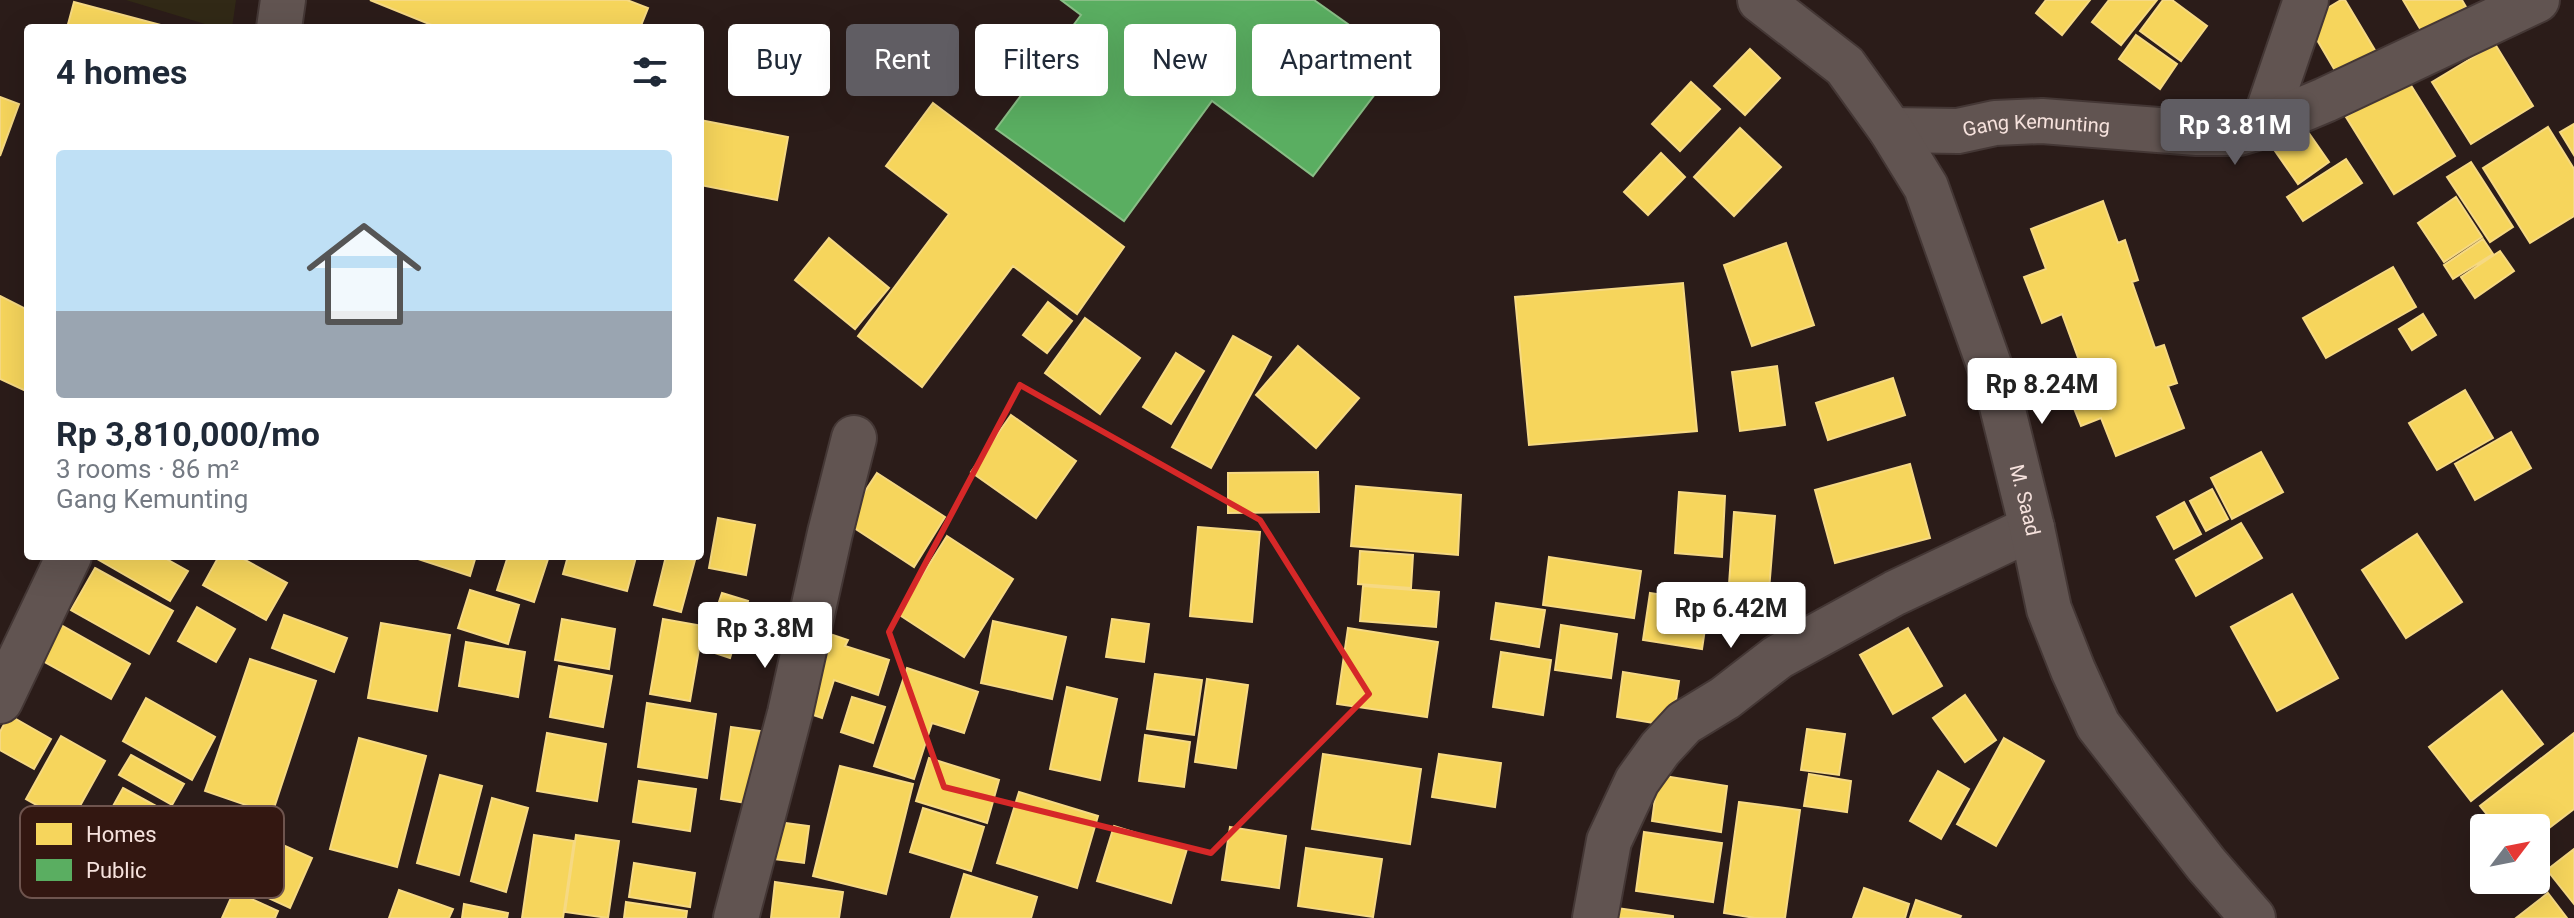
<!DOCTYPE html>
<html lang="en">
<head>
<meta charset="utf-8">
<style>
	body { margin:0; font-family:Roboto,sans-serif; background:#f2f2f3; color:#1f2937; height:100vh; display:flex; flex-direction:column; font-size:30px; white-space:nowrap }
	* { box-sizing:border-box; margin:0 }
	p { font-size:26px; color:#747a83 }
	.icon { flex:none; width:44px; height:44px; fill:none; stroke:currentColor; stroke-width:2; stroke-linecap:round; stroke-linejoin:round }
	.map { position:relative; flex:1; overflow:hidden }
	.panel { position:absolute; left:24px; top:24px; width:680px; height:536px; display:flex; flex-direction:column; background:#fff; border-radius:8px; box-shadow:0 8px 32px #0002 }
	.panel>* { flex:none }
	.banner { position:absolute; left:728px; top:24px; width:760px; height:72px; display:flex; gap:16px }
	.needle { width:52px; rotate:58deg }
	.fabs { position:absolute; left:2470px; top:814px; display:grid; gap:16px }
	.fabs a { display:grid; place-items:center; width:80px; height:80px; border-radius:8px; background:#fff; box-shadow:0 8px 32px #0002; font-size:40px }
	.price { position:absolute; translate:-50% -68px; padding:0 18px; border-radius:8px; background:#fff; color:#222; font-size:26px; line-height:52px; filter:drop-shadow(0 2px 4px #0008) }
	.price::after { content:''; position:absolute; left:50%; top:48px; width:24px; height:18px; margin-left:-12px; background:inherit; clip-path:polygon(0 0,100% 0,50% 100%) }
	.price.on { background:#605d63; color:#fff }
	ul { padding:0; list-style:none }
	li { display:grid; align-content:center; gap:16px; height:424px; padding:0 32px }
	li span { display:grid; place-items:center; height:248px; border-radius:8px; color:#555 }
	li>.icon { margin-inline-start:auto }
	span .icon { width:144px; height:144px; fill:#fffc; stroke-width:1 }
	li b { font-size:34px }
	h2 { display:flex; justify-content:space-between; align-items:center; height:96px; padding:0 32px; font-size:34px }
	.chip { padding:0 28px; border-radius:8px; background:#fff; box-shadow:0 8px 32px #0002; font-size:28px; line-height:72px }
	.chip.on { background:#605d63; color:#fff }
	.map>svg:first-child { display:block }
</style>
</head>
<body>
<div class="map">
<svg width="2574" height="918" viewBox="0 0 2574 918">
	<rect width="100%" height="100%" fill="#2b1c19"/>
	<path fill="#312916" d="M 126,0 L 236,0 L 232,28 L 218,28 Z"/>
	<path fill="#f6d55c" stroke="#f6d983" stroke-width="2" d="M 370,0 L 627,0 L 648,8 L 640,28 L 439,28 Z
		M 2046,0 L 2090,0 L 2062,35 L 2036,13 Z
		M 2109,0 L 2157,0 L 2121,45 L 2092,22 Z
		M 2163,0 L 2172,0 L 2207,26 L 2181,61 L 2140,31 Z
		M 2341,0 L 2345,0 L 2376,52 L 2337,74 L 2306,21 Z
		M 2403,0 L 2462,0 L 2466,7 L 2422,32 Z
		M 74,2 L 172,28 L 67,28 Z
		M 2136,35 L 2177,64 L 2160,89 L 2119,59 Z
		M 2495,44 L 2533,106 L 2471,144 L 2432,82 Z
		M 1750,49 L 1780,78 L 1745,115 L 1714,86 Z
		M 2407,79 L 2455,156 L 2394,194 L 2346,117 Z
		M 1691,82 L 1720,109 L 1680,151 L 1652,124 Z
		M 0,97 L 19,104 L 0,156 Z
		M 933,103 L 1124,247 L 1077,314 L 1013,266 L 922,387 L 858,336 L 949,214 L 886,166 Z
		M 2297,116 L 2329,162 L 2298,184 L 2266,138 Z
		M 700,120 L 788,137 L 777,200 L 700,185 Z
		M 2574,124 L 2574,155 L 2560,132 Z
		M 2548,127 L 2574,169 L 2574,216 L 2530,243 L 2483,168 Z
		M 1740,128 L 1781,167 L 1734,216 L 1694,177 Z
		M 1661,153 L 1685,177 L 1648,215 L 1624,192 Z
		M 2346,159 L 2362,183 L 2303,221 L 2287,197 Z
		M 2471,162 L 2513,227 L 2490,242 L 2447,177 Z
		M 2456,197 L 2482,237 L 2444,262 L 2418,223 Z
		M 2103,201 L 2118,243 L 2125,240 L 2138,280 L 2132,282 L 2155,348 L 2164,345 L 2177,383 L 2168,386 L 2184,428 L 2116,456 L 2101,418 L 2081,426 L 2064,383 L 2084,374 L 2062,314 L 2042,323 L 2024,277 L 2046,269 L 2031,229 Z
		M 829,238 L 889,288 L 855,329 L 795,280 Z
		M 2483,239 L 2493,254 L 2453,279 L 2444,265 Z
		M 1786,243 L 1814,325 L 1752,346 L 1724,265 Z
		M 2500,251 L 2514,271 L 2475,298 L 2461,277 Z
		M 2393,267 L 2416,307 L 2326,358 L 2303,318 Z
		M 1683,283 L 1697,431 L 1529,445 L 1515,297 Z
		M 0,296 L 28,310 L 28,392 L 0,379 Z
		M 1048,302 L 1072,321 L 1047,353 L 1023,335 Z
		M 2423,314 L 2436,335 L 2412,350 L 2399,329 Z
		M 1085,318 L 1140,358 L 1100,414 L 1045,373 Z
		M 1233,336 L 1271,357 L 1211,468 L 1172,447 Z
		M 1298,346 L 1359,398 L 1316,448 L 1256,395 Z
		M 1176,353 L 1204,371 L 1171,424 L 1143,407 Z
		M 1777,366 L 1785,425 L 1740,431 L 1732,372 Z
		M 1893,378 L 1905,415 L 1828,440 L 1816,403 Z
		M 2465,390 L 2493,438 L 2437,470 L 2409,423 Z
		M 1011,415 L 1076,461 L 1036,518 L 971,472 Z
		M 2511,432 L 2531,468 L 2475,500 L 2455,464 Z
		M 2261,452 L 2283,492 L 2232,519 L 2211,478 Z
		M 1910,464 L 1930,538 L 1835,563 L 1815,490 Z
		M 1318,472 L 1319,512 L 1228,513 L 1228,473 Z
		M 877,473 L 945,517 L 914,567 L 845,522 Z
		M 1356,486 L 1461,495 L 1458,555 L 1351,546 Z
		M 2212,489 L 2228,519 L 2206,531 L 2190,501 Z
		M 1679,492 L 1725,496 L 1722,557 L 1675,553 Z
		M 2184,502 L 2201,534 L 2174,549 L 2157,517 Z
		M 1734,512 L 1775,516 L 1768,603 L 1728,599 Z
		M 718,518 L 755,525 L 746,575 L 709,568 Z
		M 2241,523 L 2262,558 L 2196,596 L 2176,560 Z
		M 1198,527 L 1260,532 L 1252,622 L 1190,616 Z
		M 2417,534 L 2462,602 L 2406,638 L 2362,570 Z
		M 947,536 L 1013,579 L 964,657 L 898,614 Z
		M 1360,551 L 1413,555 L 1411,588 L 1358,584 Z
		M 92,556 L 161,556 L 188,571 L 170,601 Z
		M 219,556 L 238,556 L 287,583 L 266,620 L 203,585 Z
		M 409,556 L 476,556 L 470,576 Z
		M 508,556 L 549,556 L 534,602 L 497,590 Z
		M 568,556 L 636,557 L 627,591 L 563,574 Z
		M 666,556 L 695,560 L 681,612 L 654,605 Z
		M 1549,557 L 1641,571 L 1634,618 L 1543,605 Z
		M 95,568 L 173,611 L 149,654 L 71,610 Z
		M 1363,586 L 1439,592 L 1436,627 L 1360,621 Z
		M 470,590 L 519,605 L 508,644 L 458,628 Z
		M 722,593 L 748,601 L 730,658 L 703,649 Z
		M 1650,593 L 1709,602 L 1702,649 L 1643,640 Z
		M 2292,594 L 2338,678 L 2277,711 L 2231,627 Z
		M 1496,603 L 1545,610 L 1539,647 L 1491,639 Z
		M 197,607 L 235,629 L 216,662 L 178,641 Z
		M 284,615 L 347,638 L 334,672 L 272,648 Z
		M 562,619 L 615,629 L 609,669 L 555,660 Z
		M 663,619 L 703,626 L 690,701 L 650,694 Z
		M 1112,619 L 1149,624 L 1144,662 L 1106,657 Z
		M 54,621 L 130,664 L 111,699 L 34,656 Z
		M 993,621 L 1066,637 L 1052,699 L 981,683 Z
		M 381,623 L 450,635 L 437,711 L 368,698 Z
		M 1561,625 L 1617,634 L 1611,678 L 1555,670 Z
		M 1348,628 L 1438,642 L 1427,717 L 1337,704 Z
		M 1908,628 L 1942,686 L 1893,714 L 1860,655 Z
		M 821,631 L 848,640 L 845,646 L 889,660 L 878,695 L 834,680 L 822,718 L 796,709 Z
		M 466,642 L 525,652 L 518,697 L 459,686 Z
		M 1501,652 L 1551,660 L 1543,715 L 1493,707 Z
		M 250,659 L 316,681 L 272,814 L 205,791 Z
		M 559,666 L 612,676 L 603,727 L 550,717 Z
		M 907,668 L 978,692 L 964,733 L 932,723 L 914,779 L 874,766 Z
		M 1623,672 L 1679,681 L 1672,726 L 1617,717 Z
		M 1155,674 L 1202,680 L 1194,735 L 1147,729 Z
		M 1207,679 L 1248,685 L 1236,768 L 1195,762 Z
		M 1067,687 L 1117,699 L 1100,780 L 1050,769 Z
		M 2502,691 L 2543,744 L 2471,801 L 2429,747 Z
		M 1965,695 L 1996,740 L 1965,762 L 1933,718 Z
		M 852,697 L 885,707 L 873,743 L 841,732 Z
		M 146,698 L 215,737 L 192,780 L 123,741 Z
		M 647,703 L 716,714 L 707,778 L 638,767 Z
		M 9,715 L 51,739 L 34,769 L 0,750 L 0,732 Z
		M 731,727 L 774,733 L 764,806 L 721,799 Z
		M 1807,729 L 1845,734 L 1839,775 L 1801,770 Z
		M 547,733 L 606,744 L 597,801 L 537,791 Z
		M 2574,733 L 2574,809 L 2536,838 L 2536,828 L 2498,828 L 2480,806 Z
		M 1145,735 L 1190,742 L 1184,787 L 1139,781 Z
		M 61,736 L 105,761 L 70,824 L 26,799 Z
		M 359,738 L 426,756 L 397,867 L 330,849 Z
		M 2004,738 L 2044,761 L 1996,846 L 1957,824 Z
		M 1323,754 L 1421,769 L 1410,844 L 1312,829 Z
		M 1439,754 L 1501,763 L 1495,807 L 1432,797 Z
		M 131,755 L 184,784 L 172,805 L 119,775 Z
		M 929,758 L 999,780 L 987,823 L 916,801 Z
		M 840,766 L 913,784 L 886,894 L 813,876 Z
		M 1938,771 L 1969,789 L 1941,839 L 1910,821 Z
		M 1809,774 L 1851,781 L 1847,812 L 1804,806 Z
		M 440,775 L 482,786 L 459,875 L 417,863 Z
		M 1658,775 L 1727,786 L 1721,832 L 1652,821 Z
		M 639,781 L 696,789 L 690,831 L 633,822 Z
		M 123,788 L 178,818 L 152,864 L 98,833 Z
		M 1019,792 L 1098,816 L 1077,888 L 997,863 Z
		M 492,798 L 528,808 L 506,892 L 471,881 Z
		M 1739,802 L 1800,810 L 1785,918 L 1755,918 L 1724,913 Z
		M 923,808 L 984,827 L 971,871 L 910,852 Z
		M 778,822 L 809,826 L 804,863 L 773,859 Z
		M 238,825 L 312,858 L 290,908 L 216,874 Z
		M 1114,826 L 1187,849 L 1171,903 L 1097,881 Z
		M 1230,827 L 1286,836 L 1279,888 L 1222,880 Z
		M 1644,832 L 1722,843 L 1713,902 L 1636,891 Z
		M 534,835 L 574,841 L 563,918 L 522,918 Z
		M 576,835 L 619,841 L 608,918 L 565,912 Z
		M 1306,848 L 1382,859 L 1373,917 L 1298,906 Z
		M 2574,849 L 2574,904 L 2547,870 Z
		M 634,863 L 695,873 L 690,907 L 629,897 Z
		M 964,874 L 1037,897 L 1031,918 L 951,918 Z
		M 775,882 L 843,892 L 839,918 L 771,918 Z
		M 1864,888 L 1909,904 L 1905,918 L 1853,918 Z
		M 399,890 L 453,909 L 449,918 L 389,918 Z
		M 234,891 L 278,911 L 275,918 L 222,918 Z
		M 2548,893 L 2567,918 L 2516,918 Z
		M 1916,900 L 1961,916 L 1960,918 L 1910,918 Z
		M 626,902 L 687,911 L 686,918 L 624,918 Z
		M 464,904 L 508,913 L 507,918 L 462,918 Z
		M 1610,907 L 1673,916 L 1673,918 L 1609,918 Z"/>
	<path fill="#5aae61" stroke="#89be86" stroke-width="2" d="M 1061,0 L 1314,0 L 1400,61 L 1313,176 L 1212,101 L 1124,221 L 996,129 L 1081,15 Z"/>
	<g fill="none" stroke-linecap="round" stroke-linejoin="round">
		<g stroke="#443735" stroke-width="48">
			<g id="minor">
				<path d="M 279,28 L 283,0"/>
				<path d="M 2263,126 L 2306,0"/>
				<path id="s1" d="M 1891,130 L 1958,131 L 1995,123 L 2042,121 L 2197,133 L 2239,133 L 2263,126 L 2325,100 L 2537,0"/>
				<path d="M 0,701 L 69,556"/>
				<path d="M 736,918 L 790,713 L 830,533 L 854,438"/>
				<path d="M 1595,918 L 1609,841 L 1637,781 L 1660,749 L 1684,723 L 1725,698 L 1778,657 L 1895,593 L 2032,528"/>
			</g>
		</g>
		<g stroke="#443735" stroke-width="48">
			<g id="tertiary">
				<path id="s2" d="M 1760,0 L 1845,66 L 1891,130 L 1926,187 L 1998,390 L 2032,528 L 2049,609 L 2073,670 L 2098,725 L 2206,864 L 2253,918"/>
			</g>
		</g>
		<use href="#minor" stroke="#615451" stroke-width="44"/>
		<use href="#tertiary" stroke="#615451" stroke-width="44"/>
	</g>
	<path fill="none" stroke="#d62828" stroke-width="6" stroke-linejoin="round" d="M 1020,385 L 1260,520 L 1369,694 L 1211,853 L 944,787 L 889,632 Z"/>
	<g text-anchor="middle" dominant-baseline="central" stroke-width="8" stroke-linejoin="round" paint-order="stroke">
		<g font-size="20" fill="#f6e2dd" stroke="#331711">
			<text stroke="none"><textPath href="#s1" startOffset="146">Gang Kemunting</textPath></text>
			<text stroke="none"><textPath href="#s2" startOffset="582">M. Saad</textPath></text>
		</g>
	</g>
	<rect x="20" y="806" width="264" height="92" rx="12" fill="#331711" stroke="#6e544e" stroke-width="2"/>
	<rect x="36" y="823" width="36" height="22" fill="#f6d55c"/>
	<rect x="36" y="859" width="36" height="22" fill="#5aae61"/>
	<g font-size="22" fill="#f6e2dd">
		<text x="86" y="842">Homes</text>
		<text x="86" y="878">Public</text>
	</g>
</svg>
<div class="fabs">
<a><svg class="needle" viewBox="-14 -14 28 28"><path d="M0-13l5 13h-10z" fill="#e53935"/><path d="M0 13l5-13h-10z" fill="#747a83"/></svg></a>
</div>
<b class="price on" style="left:2235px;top:167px">Rp 3.81M</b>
<b class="price" style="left:2042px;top:426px">Rp 8.24M</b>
<b class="price" style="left:1731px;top:650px">Rp 6.42M</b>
<b class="price" style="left:765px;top:670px">Rp 3.8M</b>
<div class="banner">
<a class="chip">Buy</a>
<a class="chip on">Rent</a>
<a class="chip">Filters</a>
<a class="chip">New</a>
<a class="chip">Apartment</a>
</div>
<section class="panel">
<h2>4 homes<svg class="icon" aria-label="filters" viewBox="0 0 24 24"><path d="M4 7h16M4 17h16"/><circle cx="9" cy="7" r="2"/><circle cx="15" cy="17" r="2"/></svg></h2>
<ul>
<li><span style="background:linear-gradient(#bfe0f5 65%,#9aa5b1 0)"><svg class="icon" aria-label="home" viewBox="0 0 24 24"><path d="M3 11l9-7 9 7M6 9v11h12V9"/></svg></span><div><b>Rp 3,810,000/mo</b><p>3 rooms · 86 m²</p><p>Gang Kemunting</p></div></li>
</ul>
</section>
</div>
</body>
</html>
